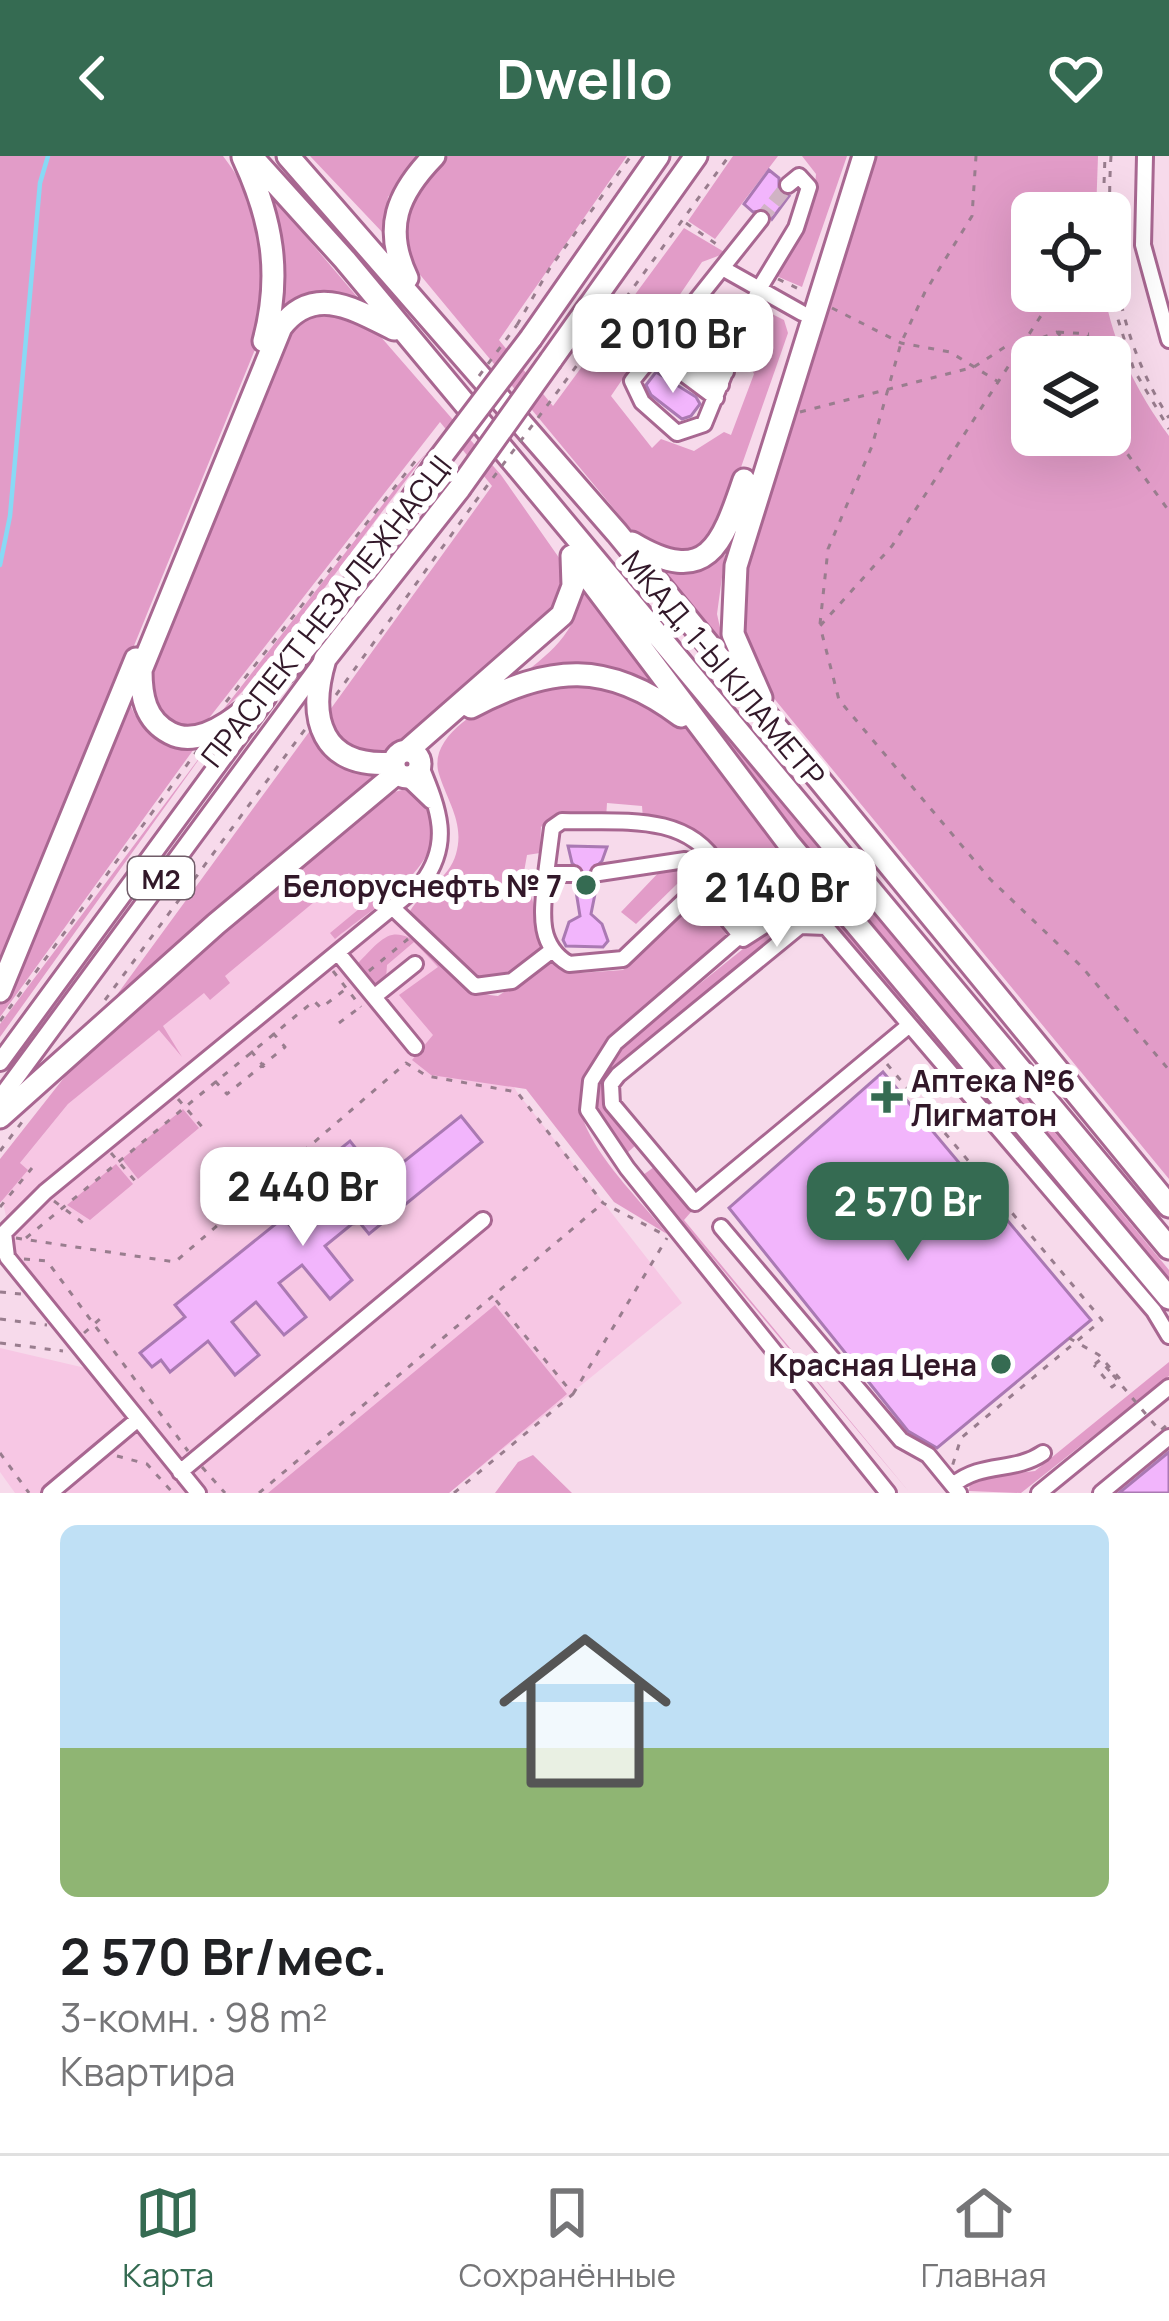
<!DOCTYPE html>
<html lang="ru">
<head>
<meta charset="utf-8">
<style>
	body { margin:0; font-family:Manrope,sans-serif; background:#f2f2f2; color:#202124; height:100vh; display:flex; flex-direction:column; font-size:45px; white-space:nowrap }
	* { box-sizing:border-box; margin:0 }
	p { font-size:39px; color:#757577 }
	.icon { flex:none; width:66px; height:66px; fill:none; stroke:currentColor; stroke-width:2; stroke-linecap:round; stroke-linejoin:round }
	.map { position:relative; height:1337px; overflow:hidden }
	.side { display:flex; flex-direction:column; background:#fff; flex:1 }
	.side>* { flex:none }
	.controls { position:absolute; left:1011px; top:36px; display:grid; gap:24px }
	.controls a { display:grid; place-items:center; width:120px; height:120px; border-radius:18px; background:#fff; box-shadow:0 12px 48px #0002; font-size:60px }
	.price { position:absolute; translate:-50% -102px; padding:0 27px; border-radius:24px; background:#fff; color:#222; font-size:39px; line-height:78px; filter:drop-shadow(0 3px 6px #0008) }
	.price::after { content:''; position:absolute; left:50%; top:72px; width:36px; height:27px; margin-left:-18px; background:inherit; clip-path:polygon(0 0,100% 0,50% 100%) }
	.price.active { background:#356b52; color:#fff }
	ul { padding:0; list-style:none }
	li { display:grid; align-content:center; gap:24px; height:636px; padding:0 60px }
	li span { display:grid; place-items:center; height:372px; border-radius:18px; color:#555 }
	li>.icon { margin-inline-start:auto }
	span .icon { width:216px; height:216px; fill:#fffc; stroke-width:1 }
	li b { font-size:51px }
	header { display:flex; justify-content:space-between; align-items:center; height:156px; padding:0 60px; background:#356b52; color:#fff; font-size:54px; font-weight:700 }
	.menu { display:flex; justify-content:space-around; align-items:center; height:168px; border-top:3px solid #e0e0e0; background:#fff; font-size:33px; color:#757577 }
	.menu a { display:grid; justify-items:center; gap:6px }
	.menu .active { color:#356b52 }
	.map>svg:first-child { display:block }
</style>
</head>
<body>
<header><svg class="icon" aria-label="back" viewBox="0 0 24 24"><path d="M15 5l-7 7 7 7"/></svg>Dwello<svg class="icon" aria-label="heart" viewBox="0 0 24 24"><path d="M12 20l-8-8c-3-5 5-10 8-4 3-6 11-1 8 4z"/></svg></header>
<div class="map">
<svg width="1169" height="1337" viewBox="0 0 1169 1337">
	<rect width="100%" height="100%" fill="#f7daeb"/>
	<path fill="#f7c7e4" d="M 349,717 L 448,819 L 517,936 L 682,1147 L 449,1337 L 15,1337 L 0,1316 L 0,1192 L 94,1214 L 17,1113 L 0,1032 L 68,948 Z"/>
	<path fill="#e29cc8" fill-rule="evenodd" d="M 0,0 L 223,0 C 278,74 265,100 258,186 L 0,818 Z
		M 310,0 L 419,0 L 388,41 L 383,77 Z
		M 448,0 L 627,0 L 499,184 L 553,250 L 684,72 L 726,97 L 702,106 L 611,240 L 652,292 L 661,283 L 694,295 L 724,276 L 731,279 L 754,218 L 746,201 L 760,164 L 772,158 L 784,164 L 788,177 L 718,377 L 691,398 L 647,387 L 629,371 L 407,103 L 400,61 L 429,16 Z
		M 733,0 L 778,0 L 715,83 L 688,65 Z
		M 802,0 L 847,0 L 802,131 L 774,119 L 815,30 L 816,18 Z
		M 874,0 L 1098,0 L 1096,57 L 1032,57 L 1032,135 L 1104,135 C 1113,189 1137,236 1169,280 L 1169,1023 L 763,529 L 743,480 L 740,420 ZM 1032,201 L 1110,201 L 1110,279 L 1032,279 Z
		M 268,36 L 359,143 L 324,135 L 280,155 L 283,96 Z
		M 328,152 L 367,165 L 501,319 L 562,406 L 560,450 L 501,508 L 395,596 C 362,606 336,592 327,558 L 492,330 L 440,266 L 206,566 L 185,569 L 159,561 L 146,522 L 295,164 Z
		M 428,295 L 258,520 L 219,559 L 398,329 Z
		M 725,399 L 717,458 L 726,499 L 656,410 L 691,415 Z
		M 583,426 L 659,533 C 615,502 569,505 520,520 C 554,495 581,471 583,426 Z
		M 648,487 L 1169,1114 L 1169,1135 L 688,551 Z
		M 598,526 L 680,563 L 788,704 L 794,724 L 768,753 L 745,746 C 718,689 710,667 643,663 L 642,650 L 607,647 L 606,663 L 556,667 L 551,662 L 541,671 L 540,697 L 527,699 L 521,733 L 532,741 L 542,792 L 511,819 L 482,825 L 414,766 L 410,755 C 423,734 449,723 456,698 C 465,667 447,645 439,618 C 426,577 494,544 524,534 C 547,528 574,529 598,526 Z
		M 128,540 C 137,580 164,581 199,586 L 0,861 L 0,848 Z
		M 312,572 C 321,597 353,613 379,619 L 97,866 Z
		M 215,581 L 0,881 L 0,868 Z
		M 402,634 L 415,635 C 475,694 376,749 335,783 L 330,777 L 371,743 L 349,717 L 225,820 L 230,827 L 210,844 L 204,837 L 163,870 L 182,901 L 159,874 L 68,948 L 20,1007 L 28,1014 L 0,1047 L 0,1003 L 85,895 L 390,637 Z
		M 678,709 L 711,721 L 751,766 L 740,768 L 718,739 L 696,723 L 677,728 L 636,768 L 621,756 L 662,713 Z
		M 810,745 L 824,748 L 1169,1171 L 818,748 L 609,918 C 598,950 617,965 637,988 L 626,998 C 601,966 582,943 605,904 L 790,755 Z
		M 693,749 L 708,750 L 729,783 C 682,823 554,903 587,973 C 605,1011 641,1045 667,1078 L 614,1046 L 526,933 L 431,919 L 412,904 L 433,879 L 399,839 L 438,811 L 414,786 L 387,809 L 386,823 L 377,832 L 355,810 C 364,802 380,781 392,779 C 424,773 453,838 498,840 L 553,803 L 579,817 L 623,814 Z
		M 183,953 L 199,972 L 138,1023 L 122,1003 Z
		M 116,1008 L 133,1028 L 90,1064 L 67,1049 Z
		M 654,1011 L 691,1056 L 684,1064 L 910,1337 L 643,1019 Z
		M 495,1149 L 567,1238 L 449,1337 L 268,1337 Z
		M 1169,1206 L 1169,1220 L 1021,1337 L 969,1335 L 970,1323 L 1035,1315 Z
		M 533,1299 L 572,1337 L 495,1337 L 518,1306 Z"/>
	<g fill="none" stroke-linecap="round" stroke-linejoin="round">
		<path stroke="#88d9f5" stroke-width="4.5" d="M 0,409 L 10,360 L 40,27 L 48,0"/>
	</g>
	<path fill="#f2b5fc" stroke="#aa79b3" stroke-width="3" d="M 769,14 L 779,22 L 779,35 L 789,40 L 772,63 L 767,54 L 753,56 L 744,48 Z
		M 656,216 L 696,241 L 700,248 L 691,260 L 682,263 L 651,239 L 646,229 Z
		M 568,690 L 607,691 L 602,705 L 588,718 L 597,728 L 591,758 L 602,768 L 608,785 L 603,791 L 566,790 L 563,784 L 569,766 L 580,760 L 575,729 L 585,719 L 572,707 Z
		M 883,916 L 1091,1164 L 937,1292 L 908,1275 L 729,1052 Z
		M 461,960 L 482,986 L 369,1078 L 360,1067 L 352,1068 L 325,1090 L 352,1124 L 330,1143 L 302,1109 L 279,1127 L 306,1161 L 284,1179 L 256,1146 L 232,1166 L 259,1199 L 235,1219 L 208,1185 L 170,1216 L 161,1204 L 152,1211 L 140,1197 L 185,1161 L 175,1149 L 283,1062 L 293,1073 L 324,1048 L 304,1022 L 350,985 L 381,1024 Z
		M 1169,1296 L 1169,1337 L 1119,1337 Z"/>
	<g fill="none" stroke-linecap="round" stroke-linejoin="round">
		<path stroke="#d0b3c4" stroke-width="14" stroke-dasharray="14 7" stroke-linecap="butt" d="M 761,63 L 788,29"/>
		<g stroke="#a86791" stroke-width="20">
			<path id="minor" d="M 1145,0 L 1143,89 L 1169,184
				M 761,63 L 632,225 L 642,246 L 677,277 L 704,268 L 759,133 L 796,72 L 809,31 L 799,20 L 788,29
				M 724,113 L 802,157
				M 670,173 L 726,216
				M 661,184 L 721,229
				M 653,195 L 716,242
				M 406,621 L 431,645
				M 793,699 L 792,735 L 615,887 L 591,925 L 588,954 L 627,1012 L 888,1337
				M 599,717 L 685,704 L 718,710 L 735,740 L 766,759
				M 546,718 L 552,672 L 562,665 C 617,667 687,655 718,710
				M 574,718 L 546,718 C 543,752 535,788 569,808 L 623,803 L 693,736 L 711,743 L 743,783
				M 394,753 L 475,830 L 512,825 L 551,795
				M 743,783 L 801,746 L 838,748
				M 338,797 L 415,891
				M 375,840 L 415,808
				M 907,871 L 695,1047 L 612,948 L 611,928 L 618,919 L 800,770 L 826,771 L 1154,1155 L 1169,1180
				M 721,1071 L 901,1284 L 928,1299 L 959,1337
				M 180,1316 L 483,1064
				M 953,1329 C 982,1305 1014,1317 1043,1297
				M 50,1337 L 137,1264
				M 198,1337 L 7,1101 L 4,1077 L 45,1036 L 422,727 C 453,686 438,652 420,608
				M 1039,1337 L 1169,1231
				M 1101,1337 L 1169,1281"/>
		</g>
		<g stroke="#a86791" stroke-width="22">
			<path id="major" d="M 0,906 L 267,542
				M 0,943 L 320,509"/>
		</g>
		<g stroke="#a86791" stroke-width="27">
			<path id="highway" d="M 251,0 L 345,104 L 1169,1092
				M 288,0 L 617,377 L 1169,1050
				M 243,1 C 272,63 282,118 264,185
				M 407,122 C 383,72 397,38 434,0
				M 394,173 C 354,153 314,128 281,171 L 141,514 C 141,540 145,564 170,577 C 245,618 399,359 437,306
				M 531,182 L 658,0
				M 551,204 L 696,0
				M 632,387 C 707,432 722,389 744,324
				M 572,400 L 789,688 L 1169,1142
				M 761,542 L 733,478 L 736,410 L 864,0
				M 471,551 C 550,509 607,504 681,560
				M 408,594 L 562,459 L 573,430 L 572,400
				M394 608a13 13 0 1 1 26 0a13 13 0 1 1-26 0Z
				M 394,607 C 321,613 307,563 325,503 L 459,333
				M 0,835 L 136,503
				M 0,961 L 216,768 L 397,617"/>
		</g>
		<path stroke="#997d8e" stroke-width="3" stroke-dasharray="6 9" stroke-linecap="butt" d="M 1111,0 C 1105,93 1118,183 1169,262
			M 1094,57 L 1102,39
			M 1103,57 L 1105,0
			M 686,67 L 722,92
			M 778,123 L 801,134
			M 1057,135 L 892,390 L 820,470 L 839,544 L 990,723 L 1082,811 L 1169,914
			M 1109,135 L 1134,214 L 1169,273
			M 832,152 L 901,187 L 950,196 L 997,225
			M 517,169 L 550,112 L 631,0
			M 1058,176 L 1089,178
			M 1028,187 L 1057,176 L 1079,201
			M 1081,199 L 1089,178 L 1125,196
			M 564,227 L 729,0
			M 800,256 L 974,211 L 1005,191 L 1019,190
			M 1110,274 L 1169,355
			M 820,468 L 828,393 L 872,290 L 901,187 L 925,136 L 972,60 L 976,0
			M 336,539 L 475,346
			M 226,546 L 420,299
			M 333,815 L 361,851
			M 369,815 L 408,783
			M 105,844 L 306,572
			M 0,865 L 197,595
			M 339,867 L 359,852
			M 251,895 L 270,918
			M 887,908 L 1102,1164 L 961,1282 L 952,1311
			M 215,925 L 227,938 L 285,891 L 273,877
			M 178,943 L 204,973
			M 0,995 L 22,966
			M 111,997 L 137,1027
			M 54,1045 L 86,1069
			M 0,1051 L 32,1012
			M 16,1082 L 175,1106 L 406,907 L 427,920 L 517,936 L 603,1047 L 661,1077
			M 26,1082 L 314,845 L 321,852 L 347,832
			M 24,1103 L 47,1105 L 188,1295
			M 0,1136 L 21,1138
			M 0,1163 L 47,1169
			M 84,1177 L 101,1162
			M 1069,1182 L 1099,1199 L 1121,1224 L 1112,1231 L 1094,1209
			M 0,1187 L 63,1195
			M 1095,1208 L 1100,1204 L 1113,1219
			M 573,1238 L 667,1082
			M 0,1297 L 29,1337
			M 117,1300 L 147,1308 L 173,1337
			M 202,1311 L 225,1337
			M 259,1337 L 602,1048
			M 454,1337 L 573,1238 L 494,1142"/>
		<use href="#minor" stroke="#fff" stroke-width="14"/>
		<use href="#major" stroke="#fff" stroke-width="16"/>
		<use href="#highway" stroke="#fff" stroke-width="21"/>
		<g stroke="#a86791" stroke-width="27" stroke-linecap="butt">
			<path id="highway-bridge" d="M 437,306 L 531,182
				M 459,333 L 551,204"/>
		</g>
		<path stroke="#997d8e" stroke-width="3" stroke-dasharray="6 9" stroke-linecap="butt" d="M 479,220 L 517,169
			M 475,346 L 564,227
			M 1113,1219 L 1160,1275 L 1169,1267"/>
		<use href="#highway-bridge" stroke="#fff" stroke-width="21"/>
	</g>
	<g fill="#356b52" stroke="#fff" stroke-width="4.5">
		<circle cx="586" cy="729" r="12"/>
		<path d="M881 923h12v12h12v12h-12v12h-12v-12h-12v-12h12z"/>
		<circle cx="1001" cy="1208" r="12"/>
	</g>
	<g text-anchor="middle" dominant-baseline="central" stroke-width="12" stroke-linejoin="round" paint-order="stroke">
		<rect fill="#fff" stroke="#705d69" stroke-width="3" x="128" y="701" width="66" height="42" rx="9"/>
		<g font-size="27" font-weight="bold" fill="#321829">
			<text x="161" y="722">М2</text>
		</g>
		<g font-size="30" fill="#321829" stroke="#fff">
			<text transform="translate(326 455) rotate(-52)">ПРАСПЕКТ НЕЗАЛЕЖНАСЦІ</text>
			<text transform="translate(724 512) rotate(50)">МКАД, 1-Ы КІЛАМЕТР</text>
		</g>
		<g font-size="30" font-weight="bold" fill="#321829" stroke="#fff" text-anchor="end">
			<text x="562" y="729">Белоруснефть № 7</text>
			<text x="911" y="924" text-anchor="start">Аптека №6<tspan x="911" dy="34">Лигматон</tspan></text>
			<text x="977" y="1208">Красная Цена</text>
		</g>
	</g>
</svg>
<div class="controls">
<a><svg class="icon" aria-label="locate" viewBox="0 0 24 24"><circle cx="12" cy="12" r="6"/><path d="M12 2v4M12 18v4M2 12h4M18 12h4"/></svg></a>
<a><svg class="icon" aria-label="layers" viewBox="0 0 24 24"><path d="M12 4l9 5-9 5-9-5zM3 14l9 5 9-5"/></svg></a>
</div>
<b class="price" style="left:673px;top:240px">2 010 Br</b>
<b class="price" style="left:777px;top:794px">2 140 Br</b>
<b class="price" style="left:303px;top:1093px">2 440 Br</b>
<b class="price active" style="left:908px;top:1108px">2 570 Br</b>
</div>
<section class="side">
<ul>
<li><span style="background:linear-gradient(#bfe0f5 60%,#8fb573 0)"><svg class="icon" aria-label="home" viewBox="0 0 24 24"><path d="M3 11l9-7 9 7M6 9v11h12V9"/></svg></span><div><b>2 570 Br/мес.</b><p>3-комн. · 98 m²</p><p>Квартира</p></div></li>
</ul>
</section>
<nav class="menu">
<a class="active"><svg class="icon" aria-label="map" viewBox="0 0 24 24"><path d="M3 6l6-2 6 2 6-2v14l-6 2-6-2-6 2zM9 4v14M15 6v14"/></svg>Карта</a>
<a><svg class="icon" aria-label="saved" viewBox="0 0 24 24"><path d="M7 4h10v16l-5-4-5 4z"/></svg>Сохранённые</a>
<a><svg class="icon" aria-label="home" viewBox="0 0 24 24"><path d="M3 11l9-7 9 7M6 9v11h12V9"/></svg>Главная</a>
</nav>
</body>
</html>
